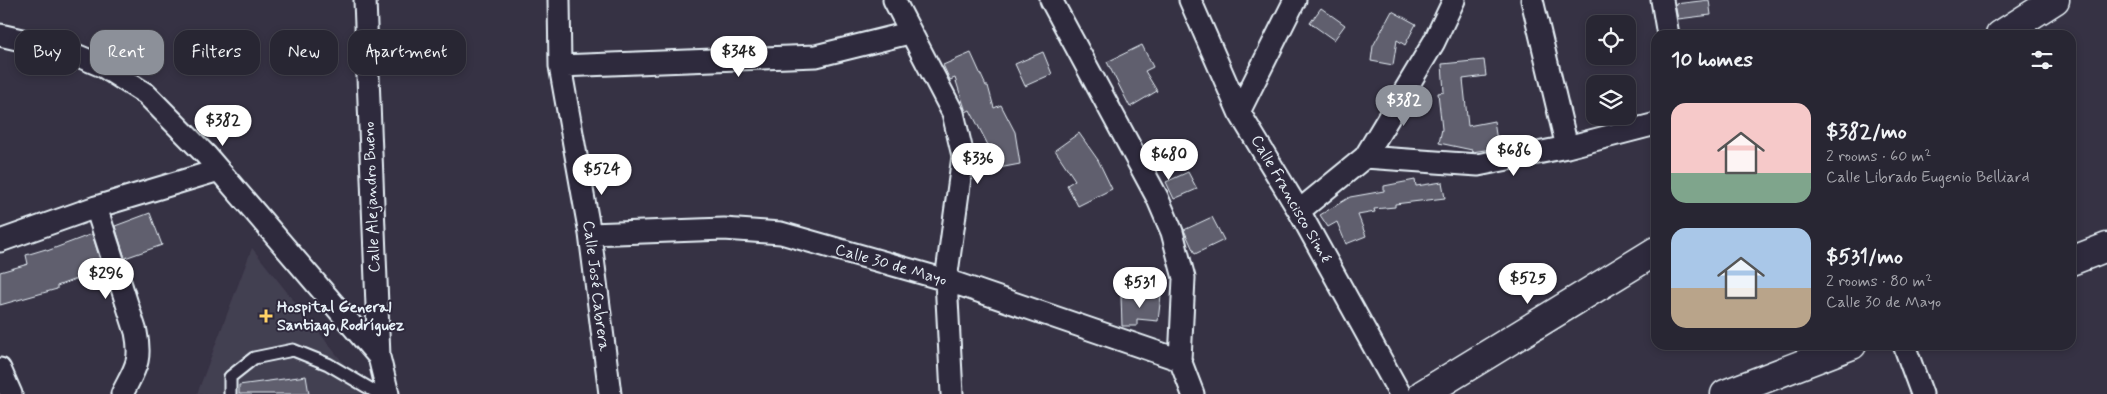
<!DOCTYPE html>
<html lang="en">
<head>
<meta charset="utf-8">
<style>
	body { margin:0; font-family:Mynerve,sans-serif; background:#34323f; color:#f1f3f6; height:100vh; display:flex; flex-direction:column; font-size:19px; white-space:nowrap }
	* { box-sizing:border-box; margin:0 }
	p { font-size:16px; color:#a5a5ac }
	.icon { flex:none; width:28px; height:28px; fill:none; stroke:currentColor; stroke-width:2; stroke-linecap:round; stroke-linejoin:round }
	.map { position:relative; flex:1; overflow:hidden }
	.sheet { position:absolute; left:1651px; top:30px; width:425px; height:320px; display:flex; flex-direction:column; background:#282633; border-radius:15px; box-shadow:0 2px 8px #0003,0 0 0 1px #44434e }
	.sheet>* { flex:none }
	.banner { position:absolute; left:15px; top:30px; width:475px; height:45px; display:flex; gap:10px }
	.fabs { position:absolute; left:1586px; top:15px; display:grid; gap:10px }
	.fabs a { display:grid; place-items:center; width:50px; height:50px; border-radius:10px; background:#282633; box-shadow:0 2px 8px #0003,0 0 0 1px #44434e; font-size:25px }
	.price { position:absolute; translate:-50% -42px; padding:0 11px; border-radius:18px; background:#fff; color:#222; font-size:16px; line-height:32px; filter:drop-shadow(0 1px 2px #0008) }
	.price::after { content:''; position:absolute; left:50%; top:30px; width:15px; height:11px; margin-left:-8px; background:inherit; clip-path:polygon(0 0,100% 0,50% 100%) }
	.price.current { background:#8c9099; color:#fff }
	ul { padding:0; list-style:none }
	li { display:flex; align-items:center; gap:15px; height:125px; padding:0 20px }
	li span { display:grid; place-items:center; flex:none; width:140px; height:100px; border-radius:15px; color:#555 }
	li>.icon { margin-inline-start:auto }
	span .icon { width:60px; height:60px; fill:#fffc; stroke-width:1 }
	li b { font-size:21px }
	h2 { display:flex; justify-content:space-between; align-items:center; height:60px; padding:0 20px; font-size:21px }
	.tag { padding:0 18px; border-radius:15px; background:#282633; box-shadow:0 2px 8px #0003,0 0 0 1px #44434e; font-size:18px; line-height:45px }
	.tag.current { background:#8c9099; color:#fff }
	.map>svg:first-child { display:block }
</style>
</head>
<body>
<div class="map">
<svg width="2107" height="394" viewBox="0 0 2107 394">
	<rect width="100%" height="100%" fill="#363244"/>
	<filter id="ink" filterUnits="userSpaceOnUse"><feTurbulence type="fractalNoise" baseFrequency=".02" numOctaves="2"/><feDisplacementMap in="SourceGraphic" scale="10" xChannelSelector="R" yChannelSelector="G"/><feConvolveMatrix kernelMatrix="1 2 1 2 8 2 1 2 1" color-interpolation-filters="sRGB"/></filter>
	<g filter="url(#ink)">
		<path fill="#433f51" d="M 252,248 L 360,384 L 361,394 L 197,394 Z"/>
		<path fill="#605e6e" stroke="#e8f1f8" d="M 1709,0 L 1711,15 L 1678,19 L 1675,4 Z
			M 1321,8 L 1345,25 L 1334,40 L 1310,23 Z
			M 1392,11 L 1416,24 L 1405,45 L 1397,40 L 1393,65 L 1371,61 L 1373,46 Z
			M 1142,45 L 1153,67 L 1145,71 L 1157,91 L 1130,107 L 1107,62 Z
			M 1043,52 L 1052,74 L 1025,86 L 1015,64 Z
			M 971,53 L 986,86 L 988,86 L 994,108 L 1001,105 L 1015,132 L 1020,164 L 978,172 L 974,148 L 988,145 L 970,110 L 966,112 L 955,78 L 950,80 L 943,65 Z
			M 1484,60 L 1486,76 L 1463,79 L 1468,126 L 1494,121 L 1498,148 L 1472,152 L 1472,150 L 1439,143 L 1442,129 L 1438,93 L 1444,92 L 1442,64 Z
			M 1079,133 L 1098,160 L 1112,189 L 1078,206 L 1067,185 L 1075,180 L 1055,150 Z
			M 1188,172 L 1197,189 L 1174,199 L 1166,182 Z
			M 1415,180 L 1416,186 L 1442,182 L 1445,198 L 1395,204 L 1395,207 L 1374,209 L 1375,212 L 1358,215 L 1366,236 L 1346,244 L 1337,222 L 1328,227 L 1320,215 L 1350,197 L 1384,191 L 1384,186 Z
			M 150,213 L 162,245 L 125,258 L 115,226 Z
			M 1212,217 L 1224,240 L 1195,254 L 1184,230 Z
			M 92,234 L 103,269 L 57,286 L 57,289 L 0,305 L 0,272 L 28,264 L 26,255 L 46,249 L 47,251 Z
			M 1146,293 L 1161,295 L 1158,321 L 1137,319 L 1137,326 L 1122,326 L 1121,296 L 1146,295 Z
			M 306,376 L 309,394 L 239,394 L 239,385 Z"/>
		<g fill="none" stroke-linecap="round" stroke-linejoin="round">
			<g stroke="#e8f1f8" stroke-width="15">
				<path id="service" d="M 230,394 L 230,377 L 254,358 L 293,350 L 328,364 L 379,394"/>
			</g>
			<g stroke="#e8f1f8" stroke-width="25">
				<path id="minor" d="M 365,0 L 379,357 L 388,394
					M 559,0 L 560,66 L 590,234 L 610,394
					M 894,0 L 953,113 L 963,156 L 946,280 L 952,394
					M 1051,0 L 1157,197 L 1172,232 L 1184,278 L 1180,360 L 1193,394
					M 1190,0 L 1239,112 L 1299,211 L 1400,394
					M 1532,0 L 1567,147
					M 1662,0 L 1668,35
					M 0,35 L 64,50 L 102,66 L 146,94 L 206,155 L 379,357
					M 560,66 L 816,56 L 909,33
					M 1239,112 L 1295,0
					M 1365,157 L 1478,165 L 1567,147 L 1656,124
					M 96,207 L 136,332 C 142,362 135,368 122,394
					M 1299,211 L 1365,157 L 1434,42 L 1454,0
					M 590,234 L 724,229 L 781,233 L 946,280 L 1180,360
					M 0,241 L 96,207 L 219,170
					M 1904,345 L 1922,394
					M 0,369 L 11,394"/>
			</g>
			<g stroke="#e8f1f8" stroke-width="31">
				<path id="secondary" d="M 2000,35 L 2055,0
					M 1423,394 L 1656,251"/>
			</g>
			<g stroke="#e8f1f8" stroke-width="31">
				<path id="primary" d="M 2071,261 L 2107,247
					M 1725,394 L 1852,345"/>
			</g>
			<use href="#service" stroke="#2f2a3d" stroke-width="11"/>
			<use href="#minor" stroke="#2f2a3d" stroke-width="21"/>
			<use href="#secondary" stroke="#2f2a3d" stroke-width="28"/>
			<use href="#primary" stroke="#2f2a3d" stroke-width="28"/>
		</g>
	</g>
	<path fill="#ffd166" stroke="#2f2a3d" stroke-width="2" d="M263.5 308.5h5v5h5v5h-5v5h-5v-5h-5v-5h5z"/>
	<g text-anchor="middle" dominant-baseline="central" stroke-width="4" stroke-linejoin="round" paint-order="stroke">
		<g font-size="16" fill="#e8f1f8" stroke="#2f2a3d">
			<text transform="translate(372 197) rotate(-92)">Calle Alejandro Bueno</text>
			<text transform="translate(1291 199) rotate(60)">Calle Francisco Simé</text>
			<text transform="translate(891 265) rotate(16)">Calle 30 de Mayo</text>
			<text transform="translate(596 286) rotate(83)">Calle José Cabrera</text>
		</g>
		<g font-size="16" font-weight="bold" fill="#e8f1f8" stroke="#2f2a3d" text-anchor="start">
			<text x="277" y="307">Hospital General<tspan x="277" dy="18">Santiago Rodríguez</tspan></text>
		</g>
	</g>
</svg>
<div class="fabs">
<a><svg class="icon" aria-label="locate" viewBox="0 0 24 24"><circle cx="12" cy="12" r="6"/><path d="M12 2v4M12 18v4M2 12h4M18 12h4"/></svg></a>
<a><svg class="icon" aria-label="layers" viewBox="0 0 24 24"><path d="M12 4l9 5-9 5-9-5zM3 14l9 5 9-5"/></svg></a>
</div>
<b class="price" style="left:739px;top:78px">$348</b>
<b class="price current" style="left:1404px;top:127px">$382</b>
<b class="price" style="left:223px;top:147px">$382</b>
<b class="price" style="left:1514px;top:177px">$686</b>
<b class="price" style="left:1169px;top:181px">$680</b>
<b class="price" style="left:978px;top:185px">$336</b>
<b class="price" style="left:602px;top:196px">$524</b>
<b class="price" style="left:106px;top:300px">$296</b>
<b class="price" style="left:1528px;top:305px">$525</b>
<b class="price" style="left:1140px;top:309px">$531</b>
<div class="banner">
<a class="tag">Buy</a>
<a class="tag current">Rent</a>
<a class="tag">Filters</a>
<a class="tag">New</a>
<a class="tag">Apartment</a>
</div>
<section class="sheet">
<h2>10 homes<svg class="icon" aria-label="filters" viewBox="0 0 24 24"><path d="M4 7h16M4 17h16"/><circle cx="9" cy="7" r="2"/><circle cx="15" cy="17" r="2"/></svg></h2>
<ul>
<li><span style="background:linear-gradient(#f6c9c9 70%,#7fa58c 0)"><svg class="icon" aria-label="home" viewBox="0 0 24 24"><path d="M3 11l9-7 9 7M6 9v11h12V9"/></svg></span><div><b>$382/mo</b><p>2 rooms · 60 m²</p><p>Calle Librado Eugenio Belliard</p></div></li>
<li><span style="background:linear-gradient(#a9c7e8 60%,#b9a48a 0)"><svg class="icon" aria-label="home" viewBox="0 0 24 24"><path d="M3 11l9-7 9 7M6 9v11h12V9"/></svg></span><div><b>$531/mo</b><p>2 rooms · 80 m²</p><p>Calle 30 de Mayo</p></div></li>
</ul>
</section>
</div>
</body>
</html>
